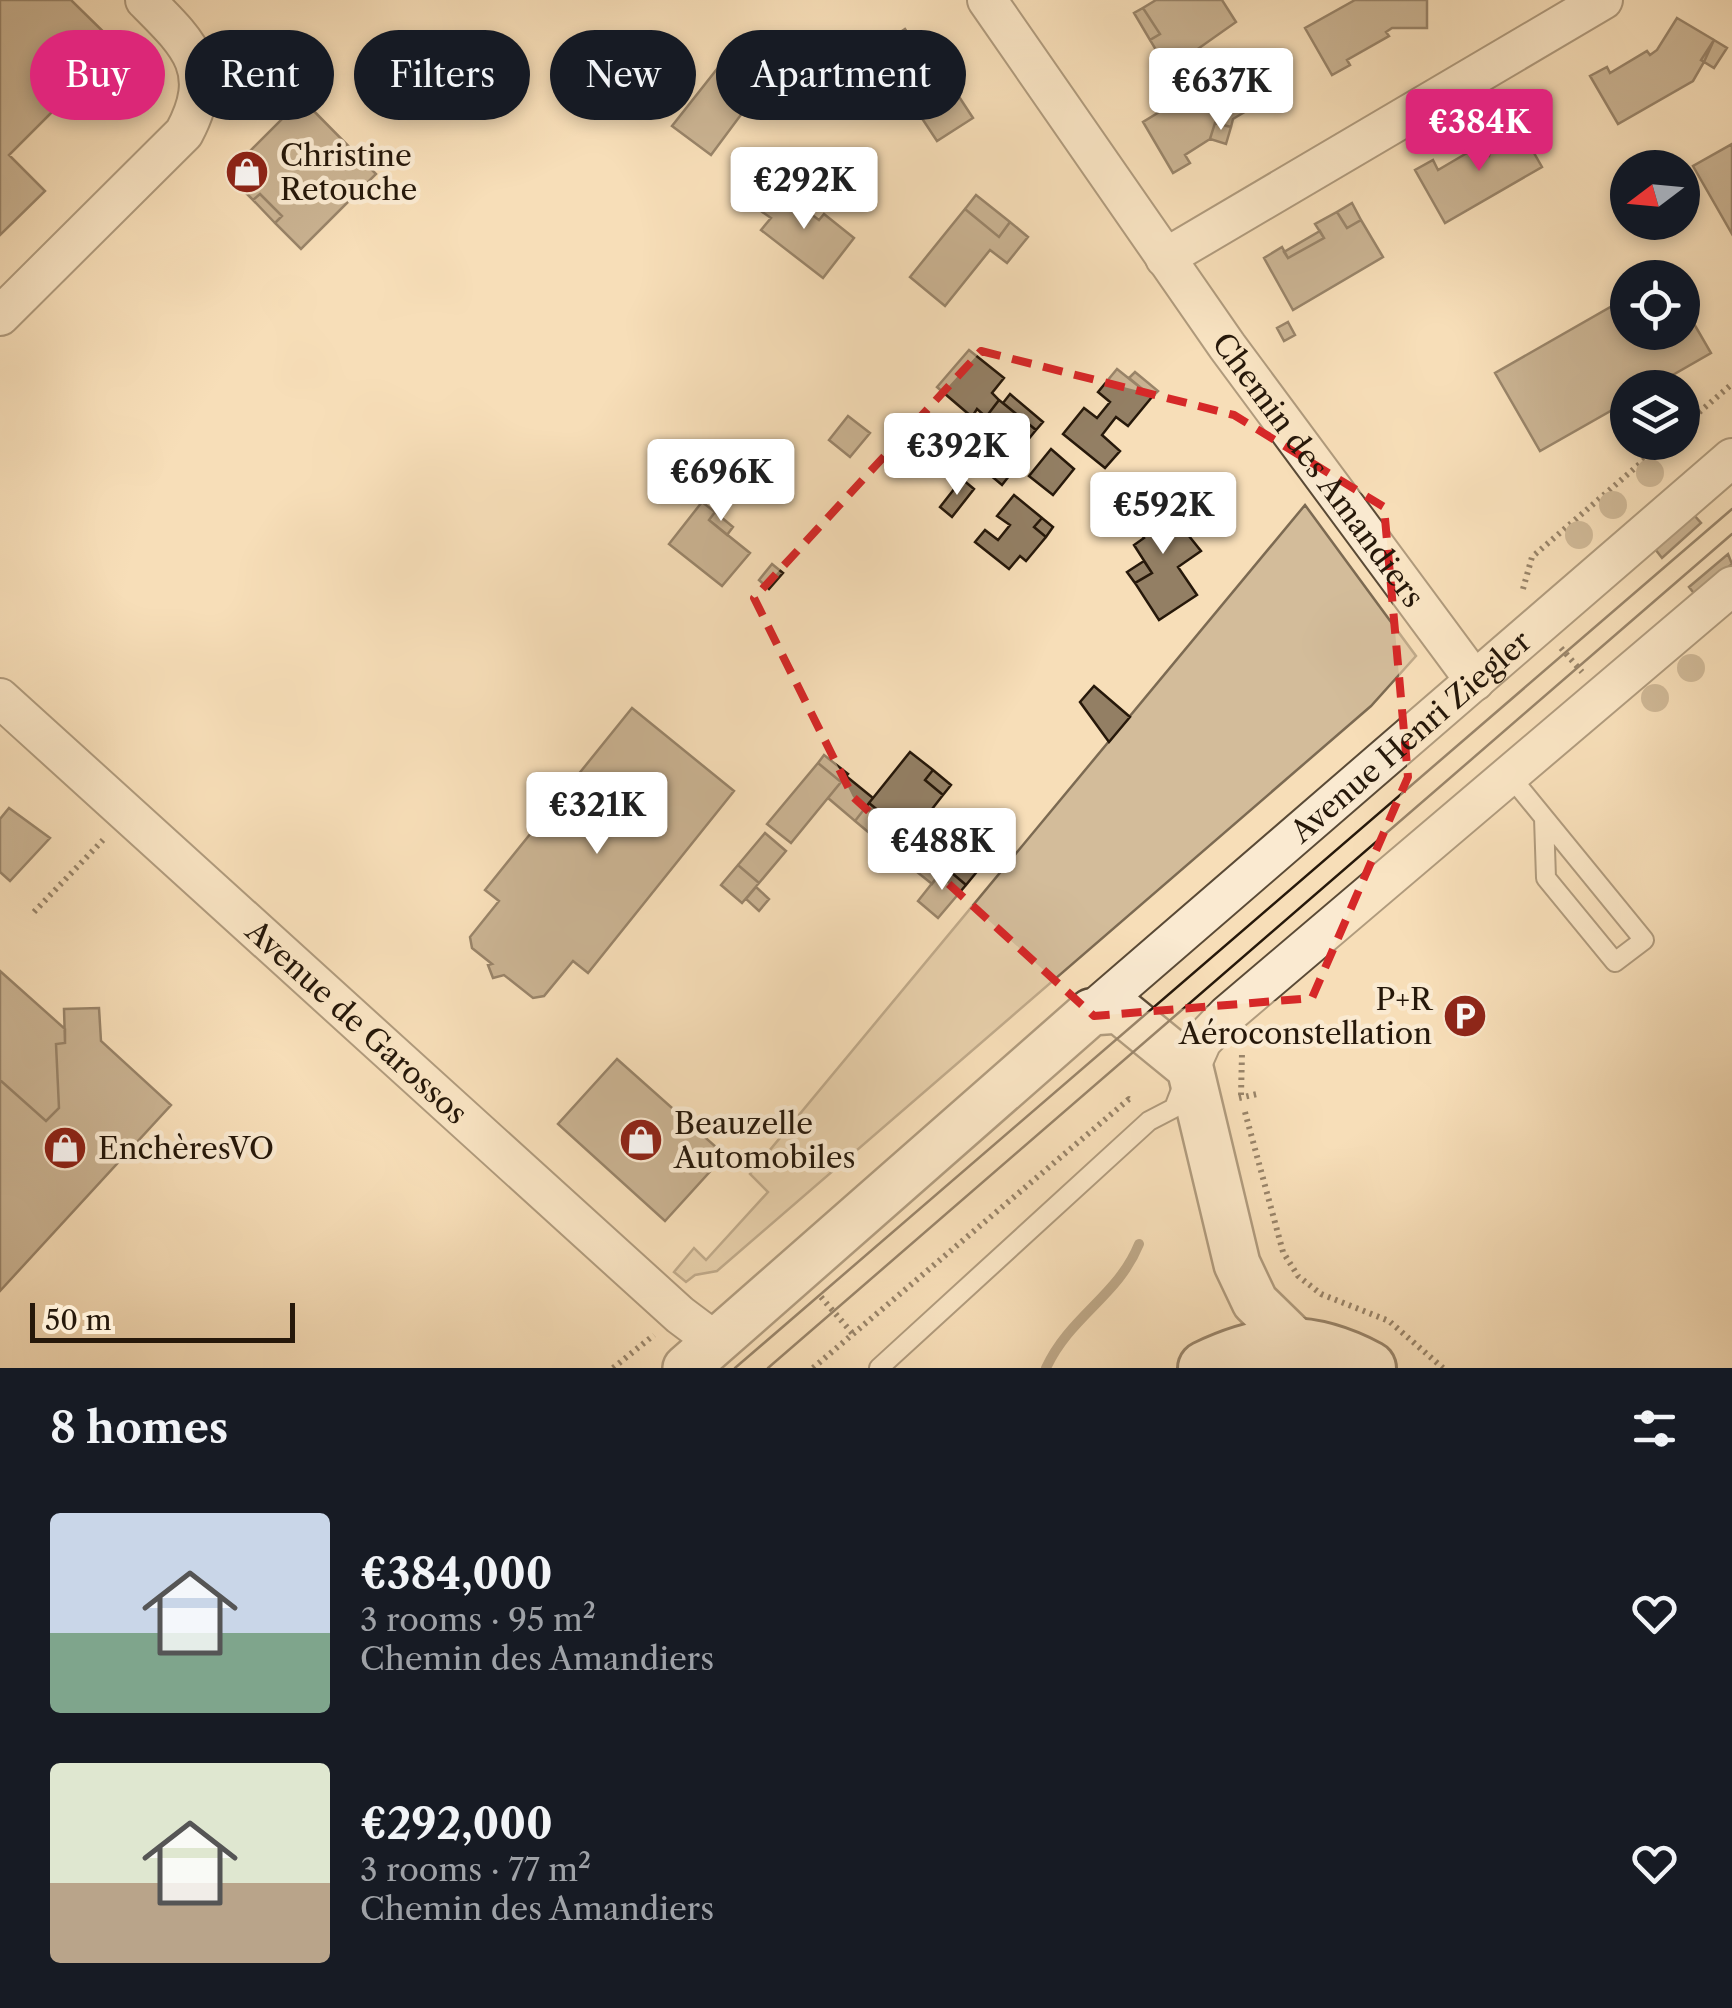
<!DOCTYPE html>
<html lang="en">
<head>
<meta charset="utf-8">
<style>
	body { margin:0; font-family:"Libre Caslon Text",serif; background:#242831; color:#f1f3f6; height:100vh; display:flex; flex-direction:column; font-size:38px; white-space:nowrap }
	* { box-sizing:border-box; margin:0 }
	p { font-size:32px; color:#9ea1a6 }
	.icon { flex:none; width:55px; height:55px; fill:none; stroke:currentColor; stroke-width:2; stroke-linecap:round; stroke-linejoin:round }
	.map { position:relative; height:1368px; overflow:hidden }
	.panel { display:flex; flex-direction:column; background:#171b24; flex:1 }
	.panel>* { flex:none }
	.banner { position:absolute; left:30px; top:30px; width:1000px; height:90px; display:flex; gap:20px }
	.needle { width:65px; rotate:254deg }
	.buttons { position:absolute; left:1610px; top:150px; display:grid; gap:20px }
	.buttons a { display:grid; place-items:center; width:90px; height:90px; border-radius:50%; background:#171b24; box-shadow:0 5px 15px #0003; font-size:50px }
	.scale { position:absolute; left:30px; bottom:25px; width:265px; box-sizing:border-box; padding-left:10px; border:5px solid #26180a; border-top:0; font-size:28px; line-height:35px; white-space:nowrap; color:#26180a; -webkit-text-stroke:8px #faead1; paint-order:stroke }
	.price { position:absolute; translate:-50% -85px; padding:0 22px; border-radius:10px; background:#fff; color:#222; font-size:32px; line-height:65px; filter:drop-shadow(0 2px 5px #0008) }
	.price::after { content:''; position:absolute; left:50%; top:60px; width:30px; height:22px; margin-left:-15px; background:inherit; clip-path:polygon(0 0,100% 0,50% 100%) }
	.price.current { background:#db2777; color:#fff }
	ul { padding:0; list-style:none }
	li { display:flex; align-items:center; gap:30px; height:250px; padding:0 50px }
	li span { display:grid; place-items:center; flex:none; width:280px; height:200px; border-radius:10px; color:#555 }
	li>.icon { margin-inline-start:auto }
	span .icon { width:120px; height:120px; fill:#fffc; stroke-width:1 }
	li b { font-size:42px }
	h2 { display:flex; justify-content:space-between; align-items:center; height:120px; padding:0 50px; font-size:42px }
	.tag { padding:0 35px; border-radius:45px; background:#171b24; box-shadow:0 5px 15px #0003; font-size:35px; line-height:90px }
	.tag.current { background:#db2777; color:#fff }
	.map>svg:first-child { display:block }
</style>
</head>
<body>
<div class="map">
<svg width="1732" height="1368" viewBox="0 0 1732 1368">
	<rect width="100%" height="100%" fill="#f7deb8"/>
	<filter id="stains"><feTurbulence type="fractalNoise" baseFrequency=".002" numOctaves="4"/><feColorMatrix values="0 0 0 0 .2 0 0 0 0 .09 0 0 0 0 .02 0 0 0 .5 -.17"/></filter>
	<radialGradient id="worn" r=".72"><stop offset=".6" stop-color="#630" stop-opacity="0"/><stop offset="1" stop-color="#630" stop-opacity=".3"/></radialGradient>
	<path fill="#d3bc9a" stroke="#7c6a52" stroke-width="2.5" d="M 1305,505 L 1416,656 L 1371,706 L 717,1271 L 695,1275 L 686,1282 L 674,1272 L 694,1248 L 706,1260 L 768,1192 L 750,1174 Z"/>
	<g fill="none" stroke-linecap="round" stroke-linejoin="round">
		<path stroke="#79674f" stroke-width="10" d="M 1046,1368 C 1070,1316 1118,1296 1139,1244"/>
	</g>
	<path fill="#937f64" stroke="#26180a" stroke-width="2.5" d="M 0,0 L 71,0 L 118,46 L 9,155 L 45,191 L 0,235 Z
		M 1156,0 L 1222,0 L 1236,22 L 1168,70 L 1150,40 L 1160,34 L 1143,8 Z
		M 1355,0 L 1427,0 L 1427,28 L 1392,28 L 1386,32 L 1389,36 L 1347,60 L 1350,65 L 1332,75 L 1305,28 Z
		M 1143,8 L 1160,34 L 1150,40 L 1134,13 Z
		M 1677,18 L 1714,40 L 1704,62 L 1693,81 L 1618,124 L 1590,76 L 1607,67 L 1610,73 L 1647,51 L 1650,55 L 1657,50 Z
		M 905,29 L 915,44 L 927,36 L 950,73 L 938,81 L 945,91 L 952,86 L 973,118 L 937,141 L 886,64 L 878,70 L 867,54 Z
		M 1714,40 L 1727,48 L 1714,68 L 1701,60 Z
		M 732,50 L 769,77 L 711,155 L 672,126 Z
		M 886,64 L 906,94 L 897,100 L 878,70 Z
		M 1233,67 L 1256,105 L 1233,119 L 1231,127 L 1215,123 L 1210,139 L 1185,155 L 1190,163 L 1173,173 L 1143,122 Z
		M 302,99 L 376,174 L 301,249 L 275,223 L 282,216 L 260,194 L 253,200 L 227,174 Z
		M 1513,118 L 1522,132 L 1498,127 Z
		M 1215,123 L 1231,127 L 1226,144 L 1210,139 Z
		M 1498,127 L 1522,132 L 1542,167 L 1445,223 L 1415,170 L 1433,160 L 1438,170 L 1472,150 L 1489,156 Z
		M 1477,135 L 1494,140 L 1489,156 L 1472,150 Z
		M 1732,144 L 1732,234 L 1693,166 Z
		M 779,181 L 792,191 L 787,196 L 819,220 L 824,214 L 854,238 L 823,278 L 761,230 L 771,218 L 758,209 Z
		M 260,194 L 282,216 L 275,223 L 253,200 Z
		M 976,195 L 1010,222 L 999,237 L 965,209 Z
		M 1352,203 L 1361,220 L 1347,228 L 1337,212 Z
		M 965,209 L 999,237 L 1010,222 L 1028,237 L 1007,263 L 990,250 L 945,306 L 910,277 Z
		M 1337,212 L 1347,228 L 1361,220 L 1383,257 L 1293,310 L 1264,258 L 1282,247 L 1288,258 L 1324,238 L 1315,224 Z
		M 1320,231 L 1324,238 L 1288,258 L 1284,252 Z
		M 1628,297 L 1628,332 L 1682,332 L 1682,303 L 1711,353 L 1650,388 L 1628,388 L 1628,401 L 1540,451 L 1495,373 Z
		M 1288,322 L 1295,335 L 1284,341 L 1277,328 Z
		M 969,350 L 1004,378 L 992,393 L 999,400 L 986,417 L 977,409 L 972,417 L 937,387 Z
		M 1117,369 L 1152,397 L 1128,426 L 1116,417 L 1102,435 L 1120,451 L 1105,468 L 1063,434 L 1084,408 L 1097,418 L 1110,402 L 1098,392 Z
		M 1135,372 L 1158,391 L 1152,397 L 1129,378 Z
		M 1010,394 L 1043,422 L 1036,430 L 1003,403 Z
		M 999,400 L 1036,430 L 1014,457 L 1020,462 L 1002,485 L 963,452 L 990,420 L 986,417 Z
		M 848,416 L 870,433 L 850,457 L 829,440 Z
		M 1051,449 L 1074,469 L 1053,495 L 1029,476 Z
		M 962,479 L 974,489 L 952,517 L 940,507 Z
		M 1014,495 L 1042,518 L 1034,527 L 1046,537 L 1026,561 L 1020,556 L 1009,569 L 975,542 L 985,530 L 998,540 L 1010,525 L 997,516 Z
		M 1156,495 L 1201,551 L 1178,567 L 1197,595 L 1159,620 L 1135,583 L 1152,573 L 1134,545 L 1144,538 L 1128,514 Z
		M 702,502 L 715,512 L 709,520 L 750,553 L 722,586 L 669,544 Z
		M 715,512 L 733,527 L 727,535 L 709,520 Z
		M 1694,515 L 1701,523 L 1662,558 L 1655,549 Z
		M 1042,518 L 1053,527 L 1046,537 L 1034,527 Z
		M 1728,554 L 1732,564 L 1696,596 L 1689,587 Z
		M 1144,561 L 1152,573 L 1135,583 L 1127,572 Z
		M 772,564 L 783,573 L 769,589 L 759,580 Z
		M 1094,686 L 1130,717 L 1109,742 L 1080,702 Z
		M 632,708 L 734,791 L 588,973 L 573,961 L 544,996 L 533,998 L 504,975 L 493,978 L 488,965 L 492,964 L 472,948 L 470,937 L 499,901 L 485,890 Z
		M 910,752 L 933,770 L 925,780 L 943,795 L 925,818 L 967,851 L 982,833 L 998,846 L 966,885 L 945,867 L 932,884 L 891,851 L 906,833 L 869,803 Z
		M 824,755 L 848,774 L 841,782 L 818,763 Z
		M 818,763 L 841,782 L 791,843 L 767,824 Z
		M 933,770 L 951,785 L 943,795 L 925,780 Z
		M 846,776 L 873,798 L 855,821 L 828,798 Z
		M 869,803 L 906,833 L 891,851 L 855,821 Z
		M 9,808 L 50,838 L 10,881 L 0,872 L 0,819 Z
		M 989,825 L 1004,838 L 998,846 L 982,833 Z
		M 765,833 L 786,851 L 759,883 L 738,865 Z
		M 738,865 L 759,883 L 742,903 L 721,885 Z
		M 945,867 L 966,885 L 938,918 L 918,901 Z
		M 756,887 L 769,899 L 759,911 L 746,899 Z
		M 0,971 L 65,1029 L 65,1043 L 56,1044 L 59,1108 L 46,1121 L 0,1080 Z
		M 99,1008 L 101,1041 L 171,1105 L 0,1291 L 0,1080 L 46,1121 L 59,1108 L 56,1044 L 65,1043 L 64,1009 Z
		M 617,1059 L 725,1155 L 665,1221 L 558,1124 Z"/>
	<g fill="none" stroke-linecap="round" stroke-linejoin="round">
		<g stroke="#5a4a36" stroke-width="22">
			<path id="service" d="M 1510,776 L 1644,940 L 1615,962 L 1546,878 L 1544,818
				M 879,1368 L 1149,1121 L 1174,1108 L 1184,1082"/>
		</g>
		<g stroke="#5a4a36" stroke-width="42">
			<g id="minor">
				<path id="s1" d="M 987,0 L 1227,346 L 1475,681"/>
				<path d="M 1165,258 L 1603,0"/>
				<path d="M 0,316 L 184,133 C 218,70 189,44 145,0"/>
				<path id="s2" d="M 0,698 L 680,1315 L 716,1342"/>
				<path id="s3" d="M 1091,1012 L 1732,458"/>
				<path d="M 1190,1068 L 1202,1041 L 1227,1015 L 1732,586"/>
			</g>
		</g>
		<g stroke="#5a4a36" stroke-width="50">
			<path id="tertiary" d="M 686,1368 L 1091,1012 L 1119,1010 L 1190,1068 L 1237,1264 L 1255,1302 L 1297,1343"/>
		</g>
		<g stroke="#26180a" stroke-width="58">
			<path id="secondary" d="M 1205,1368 C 1265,1339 1309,1336 1369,1368"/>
		</g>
		<path stroke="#26180a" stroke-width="6" stroke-dasharray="2.5 5" stroke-linecap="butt" d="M 1682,427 L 1732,384
			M 1523,589 L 1532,557 L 1665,442
			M 1561,648 L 1582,672
			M 34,912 L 103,840
			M 1241,1095 L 1242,1053
			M 1239,1098 L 1257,1094
			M 1245,1112 L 1283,1252 L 1298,1276 L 1321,1294 L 1389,1321 L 1443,1368
			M 821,1297 L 853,1334
			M 613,1368 L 654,1335
			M 813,1368 L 1129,1099 L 1133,1102"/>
		<use href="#service" stroke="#faead1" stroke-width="18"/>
		<use href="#minor" stroke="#faead1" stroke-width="38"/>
		<use href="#tertiary" stroke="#faead1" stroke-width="45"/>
		<use href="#secondary" stroke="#faead1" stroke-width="52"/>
		<path stroke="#26180a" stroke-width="2.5" d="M 735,1368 L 1732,509
			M 768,1368 L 1732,534"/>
	</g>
	<g fill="#a18c70">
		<circle cx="1650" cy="473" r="14"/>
		<circle cx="1613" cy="505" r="14"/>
		<circle cx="1579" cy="535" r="14"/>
		<circle cx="1691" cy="668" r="14"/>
		<circle cx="1655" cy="698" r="14"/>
	</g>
	<path d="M0 0H1732V1368H0ZM 981,351 L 1234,415 L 1384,507 L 1408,777 L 1312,998 L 1094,1016 L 853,797 L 754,598 Z" fill="#f7deb8" fill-opacity=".55" fill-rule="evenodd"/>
	<path fill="none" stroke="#d62828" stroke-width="8" stroke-dasharray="20 12" stroke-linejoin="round" d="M 981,351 L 1234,415 L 1384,507 L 1408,777 L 1312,998 L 1094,1016 L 853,797 L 754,598 Z"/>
	<defs>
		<g id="shop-disc" transform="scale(2.25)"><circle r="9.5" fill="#8f2418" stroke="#faead1"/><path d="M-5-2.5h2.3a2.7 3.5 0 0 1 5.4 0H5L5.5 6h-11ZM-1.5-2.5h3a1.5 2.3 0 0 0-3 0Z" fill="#fff"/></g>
		<g id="parking-disc" transform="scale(2.25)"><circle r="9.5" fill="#8f2418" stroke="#faead1"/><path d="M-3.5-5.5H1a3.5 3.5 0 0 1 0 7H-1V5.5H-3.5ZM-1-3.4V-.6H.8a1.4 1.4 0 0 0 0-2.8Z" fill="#fff"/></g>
	</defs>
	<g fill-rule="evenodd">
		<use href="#shop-disc" x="247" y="172"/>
		<use href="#parking-disc" x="1465" y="1016"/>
		<use href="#shop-disc" x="641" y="1140"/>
		<use href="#shop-disc" x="65" y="1148"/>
	</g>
	<g text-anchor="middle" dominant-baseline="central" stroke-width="9" stroke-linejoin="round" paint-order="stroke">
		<g font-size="30" fill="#26180a" stroke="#faead1" text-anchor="start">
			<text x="280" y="155">Christine<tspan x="280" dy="34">Retouche</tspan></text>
			<text x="1432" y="999" text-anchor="end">P+R<tspan x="1432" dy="34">Aéroconstellation</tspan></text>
			<text x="674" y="1123">Beauzelle<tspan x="674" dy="34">Automobiles</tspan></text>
			<text x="98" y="1148">EnchèresVO</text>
		</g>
		<g font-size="30" fill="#26180a" stroke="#faead1">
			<text stroke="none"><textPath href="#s1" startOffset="575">Chemin des Amandiers</textPath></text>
			<text stroke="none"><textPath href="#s3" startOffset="422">Avenue Henri Ziegler</textPath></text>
			<text stroke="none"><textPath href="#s2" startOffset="482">Avenue de Garossos</textPath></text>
		</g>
	</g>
	<rect width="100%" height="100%" filter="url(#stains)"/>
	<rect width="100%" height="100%" fill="url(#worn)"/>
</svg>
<div class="buttons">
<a><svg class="needle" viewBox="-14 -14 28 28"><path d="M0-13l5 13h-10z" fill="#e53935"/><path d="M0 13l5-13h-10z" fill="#9ea1a6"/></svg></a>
<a><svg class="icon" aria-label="locate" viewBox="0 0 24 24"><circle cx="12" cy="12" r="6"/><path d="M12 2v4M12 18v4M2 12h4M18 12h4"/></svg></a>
<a><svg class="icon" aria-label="layers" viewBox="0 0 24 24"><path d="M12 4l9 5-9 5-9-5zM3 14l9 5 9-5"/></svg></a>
</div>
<div class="scale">50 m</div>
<b class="price" style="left:1221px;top:133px">€637K</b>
<b class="price current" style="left:1479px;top:174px">€384K</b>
<b class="price" style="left:804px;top:232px">€292K</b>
<b class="price" style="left:957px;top:498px">€392K</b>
<b class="price" style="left:721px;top:524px">€696K</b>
<b class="price" style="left:1163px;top:557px">€592K</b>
<b class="price" style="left:597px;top:857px">€321K</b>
<b class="price" style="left:942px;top:893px">€488K</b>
<div class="banner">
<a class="tag current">Buy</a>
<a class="tag">Rent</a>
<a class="tag">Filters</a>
<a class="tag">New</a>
<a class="tag">Apartment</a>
</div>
</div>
<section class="panel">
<h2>8 homes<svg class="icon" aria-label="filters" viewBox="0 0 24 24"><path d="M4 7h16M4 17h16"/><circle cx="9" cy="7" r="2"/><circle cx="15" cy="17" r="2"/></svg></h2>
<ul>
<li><span style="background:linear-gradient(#c9d6e8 60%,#7fa58c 0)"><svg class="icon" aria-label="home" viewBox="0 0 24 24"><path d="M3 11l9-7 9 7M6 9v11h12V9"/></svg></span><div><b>€384,000</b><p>3 rooms · 95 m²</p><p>Chemin des Amandiers</p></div><svg class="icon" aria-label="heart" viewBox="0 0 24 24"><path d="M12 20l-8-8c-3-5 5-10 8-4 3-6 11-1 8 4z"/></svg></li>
<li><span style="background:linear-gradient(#dfe7d0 60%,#b9a48a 0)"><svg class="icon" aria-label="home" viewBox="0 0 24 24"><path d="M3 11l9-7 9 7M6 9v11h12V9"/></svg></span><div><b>€292,000</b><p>3 rooms · 77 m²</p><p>Chemin des Amandiers</p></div><svg class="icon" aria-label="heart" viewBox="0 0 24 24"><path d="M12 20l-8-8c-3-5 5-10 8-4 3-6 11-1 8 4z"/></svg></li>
</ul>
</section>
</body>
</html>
